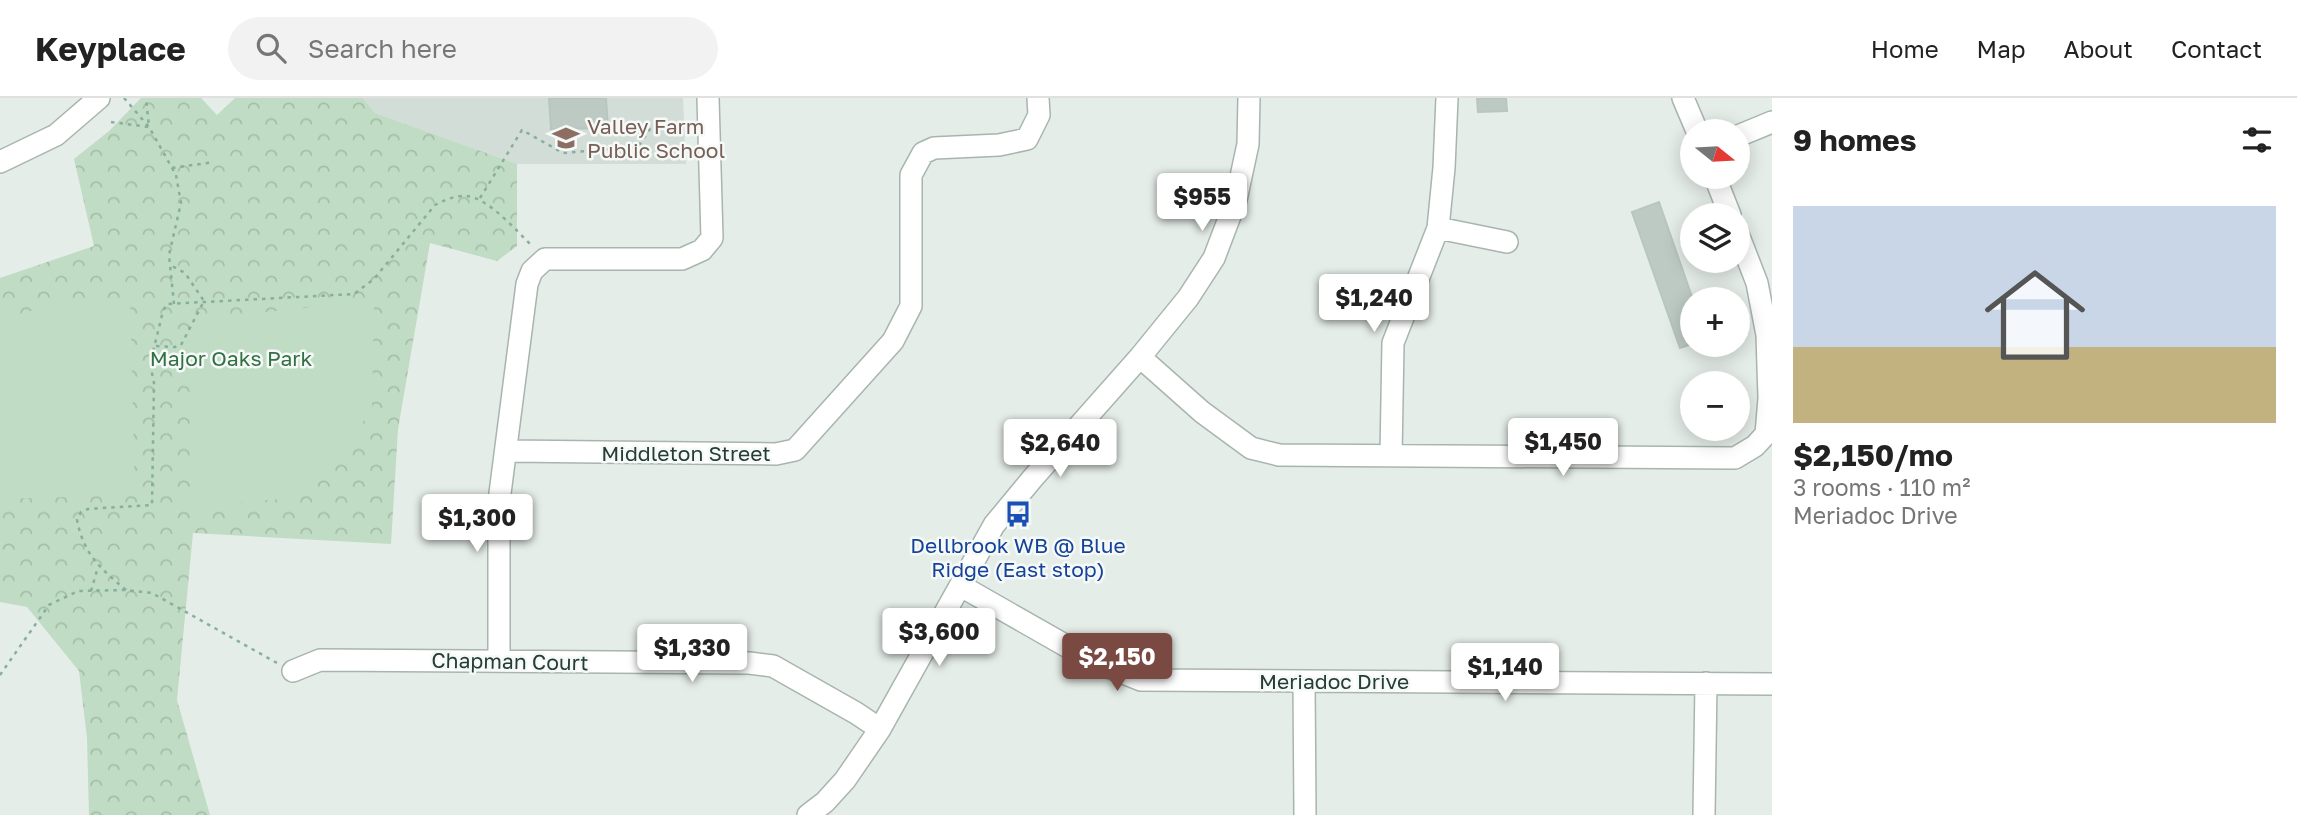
<!DOCTYPE html>
<html lang="en">
<head>
<meta charset="utf-8">
<style>
	body { margin:0; font-family:"Golos Text",sans-serif; background:#f2f2f2; color:#222; height:100vh; display:flex; flex-direction:column; font-size:26px; white-space:nowrap }
	* { box-sizing:border-box; margin:0 }
	p { font-size:23px; color:#767676 }
	.icon { flex:none; width:38px; height:38px; fill:none; stroke:currentColor; stroke-width:2; stroke-linecap:round; stroke-linejoin:round }
	.map { position:relative; flex:1; overflow:hidden }
	.drawer { display:flex; flex-direction:column; background:#fff; width:525px }
	.drawer>* { flex:none }
	.needle { width:46px; rotate:108deg }
	.tools { position:absolute; left:1680px; top:21px; display:grid; gap:14px }
	.tools a { display:grid; place-items:center; width:70px; height:70px; border-radius:50%; background:#fff; box-shadow:0 4px 18px #0003; font-size:35px }
	.price { position:absolute; translate:-50% -60px; padding:0 16px; border-radius:7px; background:#fff; color:#222; font-size:23px; line-height:46px; filter:drop-shadow(0 2px 4px #0008) }
	.price::after { content:''; position:absolute; left:50%; top:42px; width:21px; height:16px; margin-left:-10px; background:inherit; clip-path:polygon(0 0,100% 0,50% 100%) }
	.price.current { background:#7a4a42; color:#fff }
	ul { padding:0; list-style:none }
	li { display:grid; align-content:center; gap:14px; height:371px; padding:0 21px }
	li+li { border-top:2px solid #e0e0e0 }
	li span { display:grid; place-items:center; height:217px; border-radius:0px; color:#555 }
	li>.icon { margin-inline-start:auto }
	span .icon { width:126px; height:126px; fill:#fffc; stroke-width:1 }
	li b { font-size:30px }
	h2 { display:flex; justify-content:space-between; align-items:center; height:84px; padding:0 21px; font-size:30px }
	header { display:flex; align-items:center; gap:42px; box-sizing:border-box; height:98px; padding:0 35px; background:#fff; border-bottom:2px solid #e0e0e0 }
	header strong { font-size:33px }
	nav { display:flex; gap:38px; margin-inline-start:auto; font-size:24px }
	.search { width:490px; height:63px; background:#f2f2f2; display:flex; align-items:center; gap:18px; box-sizing:border-box; padding:0 24px; border-radius:38px; color:#767676; font-size:26px }
	main { display:flex; flex:1; min-height:0 }
	.map>svg:first-child { display:block }
</style>
</head>
<body>
<header>
<strong>Keyplace</strong>
<div class="search"><svg class="icon" aria-label="search" viewBox="0 0 24 24"><circle cx="10" cy="10" r="6"/><path d="M15 15l6 6"/></svg>Search here</div>
<nav><a>Home</a><a>Map</a><a>About</a><a>Contact</a></nav>
</header>
<main>
<div class="map">
<svg width="1772" height="717" viewBox="0 0 1772 717">
	<defs>
		<pattern id="forest-crowns" width="20" height="18" patternUnits="userSpaceOnUse" patternTransform="scale(1.75)"><rect width="20" height="18" fill="#c0dcc4"/><path d="M2 6a3 3 0 1 1 6 0M12 15a3 3 0 1 1 6 0" fill="none" stroke="#a5bea9"/></pattern>
	</defs>
	<rect width="100%" height="100%" fill="#e5ede8"/>
	<path fill="#d3ddd7" d="M 363,0 L 683,0 L 686,66 L 517,66 L 375,15 Z"/>
	<path fill="url(#forest-crowns)" d="M 141,0 L 201,0 L 217,17 L 235,0 L 363,0 L 375,15 L 517,66 L 517,148 L 497,163 L 430,145 L 398,331 L 391,446 L 193,435 L 177,602 L 210,717 L 89,717 L 87,640 L 79,573 L 27,509 L 0,504 L 0,180 L 94,148 L 74,61 L 109,33 Z"/>
	<path fill="#c0dcc4" d="M 130,199 L 135,397 L 0,401 L 0,226 L 30,213 Z
		M 374,203 L 372,309 L 336,369 L 294,400 L 191,408 L 189,241 L 199,221 Z"/>
	<path fill="#bdcac4" stroke="#b8c6bf" stroke-width="2" d="M 549,0 L 606,0 L 608,30 L 551,31 Z
		M 1477,0 L 1506,0 L 1507,13 L 1478,14 Z
		M 1659,104 L 1692,199 L 1692,246 L 1680,250 L 1632,114 Z"/>
	<g fill="none" stroke-linecap="round" stroke-linejoin="round">
		<g stroke="#a8b5ae" stroke-width="24">
			<path id="minor" d="M 1683,0 L 1697,33
				M 1738,38 L 1772,24
				M 0,64 L 56,37 L 99,0
				M 1715,79 L 1730,117
				M 1438,130 L 1507,144
				M 1140,259 L 1202,314 L 1251,350 L 1279,357 L 1735,360 L 1755,348 L 1766,336 L 1769,300 L 1767,237 L 1757,185 L 1738,136
				M 506,353 L 776,356 L 795,352 L 893,243 L 911,208 L 911,77 L 923,55 L 934,50 L 999,47 L 1027,41 L 1039,17 L 1038,0
				M 1391,358 L 1393,245 L 1438,130 L 1444,70 L 1447,0
				M 961,488 L 1091,562 L 1141,582 L 1772,586
				M 499,563 L 499,403 L 527,186 L 532,173 L 545,161 L 682,161 L 702,152 L 712,140 L 708,0
				M 293,573 L 320,562 L 749,565 L 773,568 L 856,615 L 880,631
				M 1304,583 L 1305,717
				M 808,717 L 825,704 L 845,682 L 880,631 L 994,427 L 1032,381 L 1140,259 L 1188,200 L 1214,160 L 1236,102 L 1248,46 L 1249,0
				M 1704,717 L 1706,585"/>
		</g>
		<path stroke="#88ae9e" stroke-width="2.5" stroke-dasharray="3.5 5" stroke-linecap="butt" d="M 124,0 L 149,29 L 176,77 L 181,105 L 169,157 L 174,206
			M 111,24 L 149,29 L 146,0
			M 172,70 L 214,64
			M 480,100 L 522,32 L 563,55 L 638,49 L 652,28
			M 156,248 L 175,249 L 181,247 L 204,203 L 185,175 L 170,167
			M 126,492 C 100,470 84,457 77,422 L 81,414 L 88,411 L 152,407 L 154,285 L 150,266 L 163,213 L 167,206 L 354,196 L 374,181 L 435,107 C 444,102 456,97 467,98 C 488,100 517,133 532,148
			M 91,493 L 98,469
			M 0,577 L 49,507 L 78,493 L 126,492 L 152,495 L 277,565"/>
		<use href="#minor" stroke="#fff" stroke-width="21"/>
	</g>
	<defs>
		<g id="school-bare" transform="scale(2.1)"><path d="M0-5L7-2L0 1L-7-2ZM-4 1L0 2.5L4 1V4Q0 6-4 4Z" fill="#8d6e63" stroke="#f5f9f7" stroke-width="2.5" paint-order="stroke"/></g>
		<g id="bus-bare" transform="scale(2.1)"><path d="M-5-6H5V4H4V6H2V4H-2V6H-4V4H-5ZM-3.5-4V0h7V-4ZM-3.5 1.2v1.5H-2V1.2ZM2 1.2v1.5H3.5V1.2Z" fill="#1a4fb4" stroke="#f5f9f7" stroke-width="2.5" paint-order="stroke"/></g>
	</defs>
	<g fill-rule="evenodd">
		<use href="#school-bare" x="566" y="40"/>
		<use href="#bus-bare" x="1018" y="416"/>
	</g>
	<g text-anchor="middle" dominant-baseline="central" stroke-width="5" stroke-linejoin="round" paint-order="stroke">
		<g font-size="21" fill="#785e54" stroke="#f5f9f7" text-anchor="start">
			<text x="587" y="28">Valley Farm<tspan x="587" dy="24">Public School</tspan></text>
		</g>
		<g font-size="21" fill="#337144" stroke="#f5f9f7">
			<text x="231" y="260">Major Oaks Park</text>
		</g>
		<g font-size="21" fill="#253d34" stroke="#f5f9f7">
			<text x="686" y="355">Middleton Street</text>
			<text transform="translate(510 563) rotate(1)">Chapman Court</text>
			<text x="1334" y="583">Meriadoc Drive</text>
		</g>
		<g font-size="21" fill="#164399" stroke="#f5f9f7">
			<text x="1018" y="447">Dellbrook WB @ Blue<tspan x="1018" dy="24">Ridge (East stop)</tspan></text>
		</g>
	</g>
</svg>
<div class="tools">
<a><svg class="needle" viewBox="-14 -14 28 28"><path d="M0-13l5 13h-10z" fill="#e53935"/><path d="M0 13l5-13h-10z" fill="#767676"/></svg></a>
<a><svg class="icon" aria-label="layers" viewBox="0 0 24 24"><path d="M12 4l9 5-9 5-9-5zM3 14l9 5 9-5"/></svg></a>
<a>+</a>
<a>−</a>
</div>
<b class="price" style="left:1202px;top:135px">$955</b>
<b class="price" style="left:1374px;top:236px">$1,240</b>
<b class="price" style="left:1563px;top:380px">$1,450</b>
<b class="price" style="left:1060px;top:381px">$2,640</b>
<b class="price" style="left:477px;top:456px">$1,300</b>
<b class="price" style="left:939px;top:570px">$3,600</b>
<b class="price" style="left:692px;top:586px">$1,330</b>
<b class="price current" style="left:1117px;top:595px">$2,150</b>
<b class="price" style="left:1505px;top:605px">$1,140</b>
</div>
<section class="drawer">
<h2>9 homes<svg class="icon" aria-label="filters" viewBox="0 0 24 24"><path d="M4 7h16M4 17h16"/><circle cx="9" cy="7" r="2"/><circle cx="15" cy="17" r="2"/></svg></h2>
<ul>
<li><span style="background:linear-gradient(#c9d6e8 65%,#c2b280 0)"><svg class="icon" aria-label="home" viewBox="0 0 24 24"><path d="M3 11l9-7 9 7M6 9v11h12V9"/></svg></span><div><b>$2,150/mo</b><p>3 rooms · 110 m²</p><p>Meriadoc Drive</p></div></li>
</ul>
</section>
</main>
</body>
</html>
